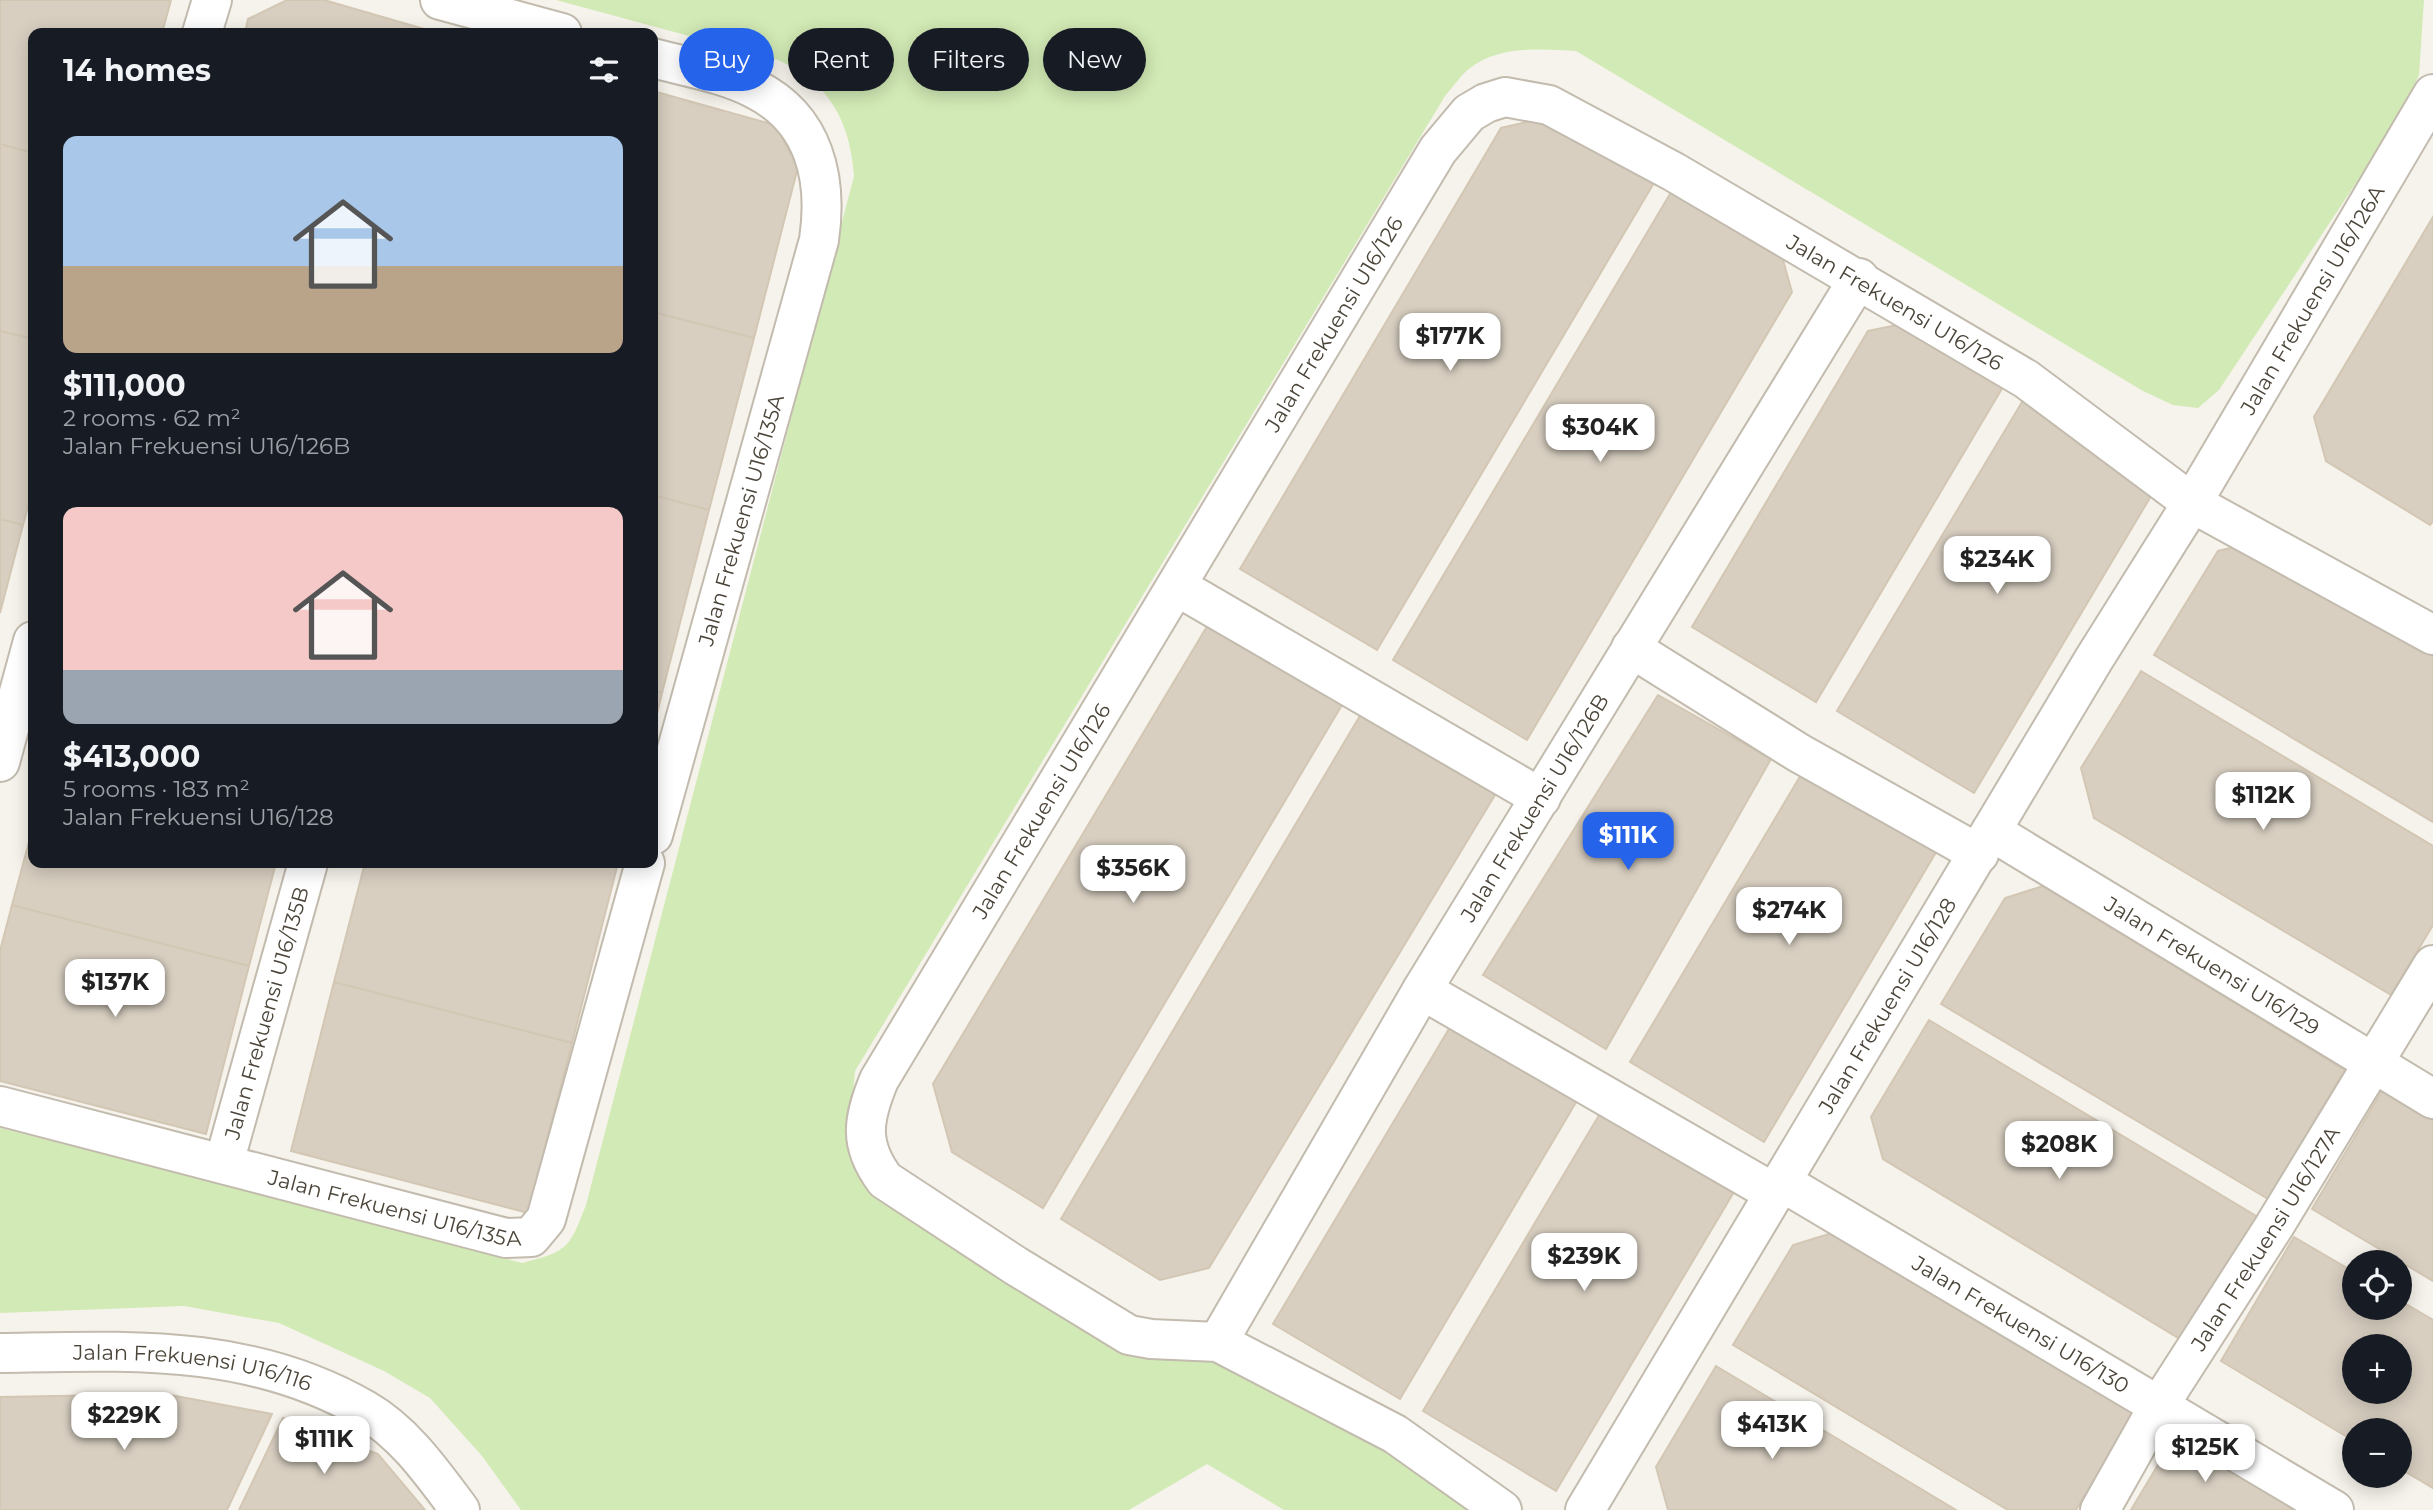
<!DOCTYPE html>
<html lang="en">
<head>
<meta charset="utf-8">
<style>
	body { margin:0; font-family:Montserrat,sans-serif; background:#242831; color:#f1f3f6; height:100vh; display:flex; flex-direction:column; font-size:26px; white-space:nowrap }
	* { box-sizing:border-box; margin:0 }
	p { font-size:23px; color:#9ea1a6 }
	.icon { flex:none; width:38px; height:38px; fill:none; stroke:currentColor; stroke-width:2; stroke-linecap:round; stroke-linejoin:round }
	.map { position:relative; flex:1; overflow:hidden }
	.panel { position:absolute; left:28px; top:28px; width:630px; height:840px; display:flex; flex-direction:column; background:#171b24; border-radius:14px; box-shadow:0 4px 18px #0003 }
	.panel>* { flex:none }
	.hud { position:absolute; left:679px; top:28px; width:665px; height:63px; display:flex; gap:14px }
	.buttons { position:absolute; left:2342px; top:1250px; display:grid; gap:14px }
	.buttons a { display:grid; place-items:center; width:70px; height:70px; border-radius:50%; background:#171b24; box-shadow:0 4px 18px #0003; font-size:35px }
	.price { position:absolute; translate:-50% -60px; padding:0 16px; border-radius:14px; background:#fff; color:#222; font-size:23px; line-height:46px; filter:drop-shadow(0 2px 4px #0008) }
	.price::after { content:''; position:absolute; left:50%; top:42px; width:21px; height:16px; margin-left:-10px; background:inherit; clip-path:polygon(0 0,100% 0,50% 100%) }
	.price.current { background:#2563eb; color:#fff }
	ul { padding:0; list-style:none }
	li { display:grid; align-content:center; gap:14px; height:371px; padding:0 35px }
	li span { display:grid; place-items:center; height:217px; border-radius:14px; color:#555 }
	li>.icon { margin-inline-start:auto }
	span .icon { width:126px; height:126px; fill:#fffc; stroke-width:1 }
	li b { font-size:30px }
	h2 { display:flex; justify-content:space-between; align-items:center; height:84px; padding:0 35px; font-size:30px }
	.chip { padding:0 24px; border-radius:32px; background:#171b24; box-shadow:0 4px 18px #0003; font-size:24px; line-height:63px }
	.chip.current { background:#2563eb; color:#fff }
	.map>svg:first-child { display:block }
</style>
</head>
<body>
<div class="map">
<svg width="2433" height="1510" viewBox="0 0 2433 1510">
	<rect width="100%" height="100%" fill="#f6f3ec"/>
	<path fill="#d2eab5" d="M 556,0 L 2424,0 L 2419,75 L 2399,118 L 2219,390 L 2198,408 L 2173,405 L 2143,391 L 1576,51 C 1542,49 1500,45 1470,68 C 1461,75 1453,87 1445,96 L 855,1071 L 851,1120 L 863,1164 L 1102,1341 L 1219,1340 L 1504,1510 L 1284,1510 L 1207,1464 L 1129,1510 L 521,1510 L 482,1456 L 430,1398 L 384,1371 L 279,1323 L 184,1306 L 0,1313 L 0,1128 L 321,1208 L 522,1263 C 569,1251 569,1248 586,1205 L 854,176 C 850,122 830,83 778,60 Z"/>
	<path fill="#d8cfc1" stroke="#d3c7b4" stroke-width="2" fill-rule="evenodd" d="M 0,0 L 171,0 L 162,33 L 33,33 L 33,153 L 0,144 Z
		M 287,0 L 324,0 L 438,33 L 245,33 L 248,19 Z
		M 653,91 L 775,125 L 798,167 L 754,338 L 653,312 Z
		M 1566,113 L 1661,171 L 1377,650 L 1240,569 L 1501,128 Z
		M 0,144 L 33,153 L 33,339 L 0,331 Z
		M 1676,184 L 1779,246 L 1792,292 L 1527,740 L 1393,660 Z
		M 2433,217 L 2433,521 L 2430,525 L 2326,461 L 2314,417 Z
		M 653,312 L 754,338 L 709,510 L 653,495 Z
		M 1922,320 L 2010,375 L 1816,702 L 1692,627 L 1868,331 Z
		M 0,331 L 33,339 L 33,488 L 23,525 L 0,519 Z
		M 2031,387 L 2151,496 L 1974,793 L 1837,711 Z
		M 653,495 L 709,510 L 662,693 L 653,690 Z
		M 0,519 L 23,525 L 0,613 Z
		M 2265,540 L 2433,641 L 2433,822 L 2154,655 L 2218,551 Z
		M 1218,608 L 1352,688 L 1043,1208 L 952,1152 L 933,1084 Z
		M 2141,671 L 2433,846 L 2433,925 L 2391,995 L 2094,818 L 2081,768 Z
		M 653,690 L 662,693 L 653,730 Z
		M 1658,695 L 1771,759 L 1606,1049 L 1483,975 Z
		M 1370,699 L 1504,780 L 1209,1268 L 1160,1280 L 1061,1219 Z
		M 1814,753 L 1948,832 L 1764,1142 L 1630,1062 Z
		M 33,827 L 33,863 L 276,863 L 249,966 L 12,905 Z
		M 365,863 L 601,863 L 617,867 L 572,1043 L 334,982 Z
		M 2043,886 L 2345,1070 L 2268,1199 L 1941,1004 L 2005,898 Z
		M 12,905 L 249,966 L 206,1134 L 0,1081 L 0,951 Z
		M 334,982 L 572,1043 L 528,1213 L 291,1151 Z
		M 1462,1007 L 1588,1082 L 1400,1399 L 1273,1324 Z
		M 1929,1020 L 2258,1217 L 2185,1342 L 1883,1159 L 1871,1117 Z
		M 2385,1086 L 2433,1115 L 2433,1281 L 2312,1209 Z
		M 1611,1095 L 1744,1175 L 1556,1491 L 1423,1411 Z
		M 1835,1232 L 2136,1410 L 2076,1510 L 2008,1510 L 1733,1345 L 1793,1245 Z
		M 2294,1237 L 2354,1272 L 2354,1307 L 2399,1307 L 2399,1300 L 2433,1320 L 2433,1488 L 2399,1468 L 2399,1430 L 2354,1430 L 2354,1441 L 2221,1361 ZM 2354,1346 L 2399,1346 L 2399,1391 L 2354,1391 Z
		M 1716,1366 L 1956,1510 L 1668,1510 L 1656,1467 Z
		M 165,1394 L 272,1414 L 227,1510 L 0,1510 L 0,1397 Z
		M 283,1418 L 378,1454 L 425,1510 L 239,1510 Z
		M 2177,1433 L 2308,1510 L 2131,1510 Z"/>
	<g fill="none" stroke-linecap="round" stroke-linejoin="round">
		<g stroke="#c2bbae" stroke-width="42">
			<g id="street">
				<path d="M 440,0 L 562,33"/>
				<path d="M 202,33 L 212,0"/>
				<path d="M 653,58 C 686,67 724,73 755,89 C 815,119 828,179 819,240 L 653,835"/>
				<path d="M 1178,587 L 1541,798"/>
				<path d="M 1631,648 L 1799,753 L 1979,854"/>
				<path d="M 0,762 L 33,641"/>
				<path id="s1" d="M 1991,831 L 2433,1099"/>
				<path d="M 1422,990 L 1774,1193"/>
				<path id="s2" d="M 0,1106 L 506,1238 L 531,1237 L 546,1219 L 645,863"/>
				<path id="s3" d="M 224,1163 L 308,863"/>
				<path id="s4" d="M 1782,1182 L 2334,1510"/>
				<path id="s5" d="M 1218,1342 L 1422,990 L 1859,278"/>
				<path id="s6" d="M 0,1353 C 128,1351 250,1343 365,1410 C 405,1433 433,1474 460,1510"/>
				<path id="s7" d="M 1502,1510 L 1395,1434 L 1218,1342 L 1151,1339 L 1129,1335 L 1016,1266 L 885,1180 C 858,1144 863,1119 879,1080 L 1438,150 L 1469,113 L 1486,103 L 1505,97 L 1549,105 L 1674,172 L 2026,379 L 2192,503 L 2433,635"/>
				<path id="s8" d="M 1585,1510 L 2094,659 L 2192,503 L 2433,94"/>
				<path id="s9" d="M 2100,1510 L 2158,1407 L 2273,1228 L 2433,965"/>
			</g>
		</g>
		<use href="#street" stroke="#fff" stroke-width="38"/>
	</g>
	<g text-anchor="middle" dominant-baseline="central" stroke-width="7" stroke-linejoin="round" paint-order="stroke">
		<g font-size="21" fill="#4b4439" stroke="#fff">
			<text stroke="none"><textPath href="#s8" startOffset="1412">Jalan Frekuensi U16/126A</textPath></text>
			<text stroke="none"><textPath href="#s7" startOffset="2432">Jalan Frekuensi U16/126</textPath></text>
			<text stroke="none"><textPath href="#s7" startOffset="1698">Jalan Frekuensi U16/126</textPath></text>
			<text transform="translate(741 520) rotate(-74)">Jalan Frekuensi U16/135A</text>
			<text stroke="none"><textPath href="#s5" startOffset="621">Jalan Frekuensi U16/126B</textPath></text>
			<text stroke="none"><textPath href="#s7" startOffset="1130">Jalan Frekuensi U16/126</textPath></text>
			<text stroke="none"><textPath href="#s1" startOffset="259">Jalan Frekuensi U16/129</textPath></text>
			<text stroke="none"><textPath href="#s8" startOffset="588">Jalan Frekuensi U16/128</textPath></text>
			<text stroke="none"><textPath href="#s3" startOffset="156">Jalan Frekuensi U16/135B</textPath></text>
			<text stroke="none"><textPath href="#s2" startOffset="408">Jalan Frekuensi U16/135A</textPath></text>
			<text stroke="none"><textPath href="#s9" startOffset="318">Jalan Frekuensi U16/127A</textPath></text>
			<text stroke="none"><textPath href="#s4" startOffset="278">Jalan Frekuensi U16/130</textPath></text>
			<text stroke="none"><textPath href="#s6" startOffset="194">Jalan Frekuensi U16/116</textPath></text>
		</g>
	</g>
</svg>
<div class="buttons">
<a><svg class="icon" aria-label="locate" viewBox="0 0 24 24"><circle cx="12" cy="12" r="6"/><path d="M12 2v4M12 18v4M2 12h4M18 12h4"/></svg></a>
<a>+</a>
<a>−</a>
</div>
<b class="price" style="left:1450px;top:373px">$177K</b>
<b class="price" style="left:1600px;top:464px">$304K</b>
<b class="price" style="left:1997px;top:596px">$234K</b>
<b class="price" style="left:2263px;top:832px">$112K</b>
<b class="price current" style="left:1628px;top:872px">$111K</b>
<b class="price" style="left:1133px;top:905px">$356K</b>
<b class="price" style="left:1789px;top:947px">$274K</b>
<b class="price" style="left:115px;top:1019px">$137K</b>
<b class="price" style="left:2059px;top:1181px">$208K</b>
<b class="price" style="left:1584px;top:1293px">$239K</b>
<b class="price" style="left:124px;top:1452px">$229K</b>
<b class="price" style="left:1772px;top:1461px">$413K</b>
<b class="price" style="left:324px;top:1476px">$111K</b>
<b class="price" style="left:2205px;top:1484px">$125K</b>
<div class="hud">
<a class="chip current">Buy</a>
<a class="chip">Rent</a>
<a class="chip">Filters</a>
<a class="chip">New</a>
</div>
<section class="panel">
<h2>14 homes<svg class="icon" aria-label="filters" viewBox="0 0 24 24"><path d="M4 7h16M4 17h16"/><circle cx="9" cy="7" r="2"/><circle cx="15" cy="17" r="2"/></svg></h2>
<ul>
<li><span style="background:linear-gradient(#a9c7e8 60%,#b9a48a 0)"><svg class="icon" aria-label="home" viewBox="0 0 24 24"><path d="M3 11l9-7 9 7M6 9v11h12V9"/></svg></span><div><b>$111,000</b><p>2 rooms · 62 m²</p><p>Jalan Frekuensi U16/126B</p></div></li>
<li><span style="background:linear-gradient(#f6c9c9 75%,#9aa5b1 0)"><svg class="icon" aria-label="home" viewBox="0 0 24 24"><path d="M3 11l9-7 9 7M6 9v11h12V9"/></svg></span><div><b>$413,000</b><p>5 rooms · 183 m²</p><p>Jalan Frekuensi U16/128</p></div></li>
</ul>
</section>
</div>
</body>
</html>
